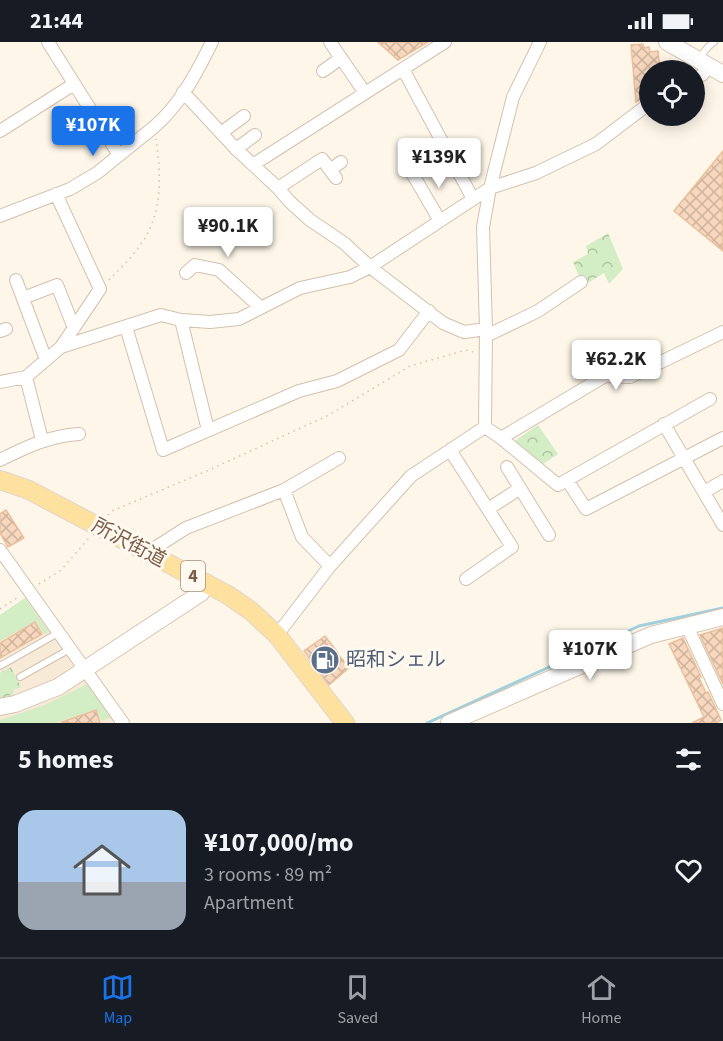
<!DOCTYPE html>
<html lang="en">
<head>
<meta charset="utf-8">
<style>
	body { margin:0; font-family:"Source Sans 3","Noto Sans JP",sans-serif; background:#242831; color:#f1f3f6; height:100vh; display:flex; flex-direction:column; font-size:22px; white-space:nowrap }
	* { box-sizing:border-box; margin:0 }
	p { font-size:20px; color:#9ea1a6 }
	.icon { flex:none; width:33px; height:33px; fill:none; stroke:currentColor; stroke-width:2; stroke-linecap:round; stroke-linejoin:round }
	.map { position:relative; height:681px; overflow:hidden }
	.sheet { display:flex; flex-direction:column; background:#171b24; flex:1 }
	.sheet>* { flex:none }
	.controls { position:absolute; left:639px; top:18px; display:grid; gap:12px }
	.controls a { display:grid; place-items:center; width:66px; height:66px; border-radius:50%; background:#171b24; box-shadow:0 3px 15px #0003; font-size:30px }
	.price { position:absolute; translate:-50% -51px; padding:0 14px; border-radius:6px; background:#fff; color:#222; font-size:20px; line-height:39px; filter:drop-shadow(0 2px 3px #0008) }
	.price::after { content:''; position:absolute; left:50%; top:36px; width:18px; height:14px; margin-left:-9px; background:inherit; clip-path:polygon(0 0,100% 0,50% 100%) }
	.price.active { background:#1a73e8; color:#fff }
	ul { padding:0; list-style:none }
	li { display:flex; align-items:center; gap:18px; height:150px; padding:0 18px }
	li+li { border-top:2px solid #363941 }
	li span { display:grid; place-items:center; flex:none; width:168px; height:120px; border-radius:18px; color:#555 }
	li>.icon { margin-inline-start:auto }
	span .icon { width:72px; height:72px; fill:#fffc; stroke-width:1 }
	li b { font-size:26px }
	h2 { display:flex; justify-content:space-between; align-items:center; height:72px; padding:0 18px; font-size:26px }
	.status { display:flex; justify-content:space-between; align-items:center; height:42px; padding:0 30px; background:#171b24; direction:ltr }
	.status svg { height:16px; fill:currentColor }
	.tabs { display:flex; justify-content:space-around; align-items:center; height:84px; border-top:2px solid #363941; background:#171b24; font-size:16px; color:#9ea1a6 }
	.tabs a { display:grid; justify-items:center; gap:3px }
	.tabs .active { color:#1a73e8 }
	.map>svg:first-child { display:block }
</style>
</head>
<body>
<div class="status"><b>21:44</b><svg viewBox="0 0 49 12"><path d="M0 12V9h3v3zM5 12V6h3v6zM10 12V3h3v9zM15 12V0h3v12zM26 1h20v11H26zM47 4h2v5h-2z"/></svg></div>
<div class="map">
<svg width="723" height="681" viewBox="0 0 723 681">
	<defs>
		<pattern id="park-crowns" width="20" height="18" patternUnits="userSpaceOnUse" patternTransform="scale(1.5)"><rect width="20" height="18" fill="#d3eec5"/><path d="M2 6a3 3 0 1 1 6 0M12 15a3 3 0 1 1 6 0" fill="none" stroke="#b0c4a2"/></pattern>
		<pattern id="building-cross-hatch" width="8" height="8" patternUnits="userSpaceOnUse" patternTransform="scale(1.5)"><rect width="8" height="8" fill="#f7d8be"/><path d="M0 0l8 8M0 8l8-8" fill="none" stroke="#cdb29c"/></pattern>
	</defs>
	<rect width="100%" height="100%" fill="#fef7e9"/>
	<path fill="#f7ead6" d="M 25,556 L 69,615 L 73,623 L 116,681 L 0,681 L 0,573 Z"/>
	<path fill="#d3eec5" d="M 25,556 L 49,590 L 44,592 L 36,579 L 0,599 L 0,573 Z
		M 87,642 L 112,675 L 101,679 L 96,667 L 56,681 L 0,681 L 0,678 L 45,663 Z"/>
	<path fill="url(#park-crowns)" d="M 608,191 L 623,227 L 609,242 L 604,231 L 583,244 L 573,220 L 588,212 L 586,204 Z
		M 538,383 L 558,412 L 543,422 L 526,408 L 515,404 L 516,398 Z
		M 11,625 L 21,645 L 13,648 L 14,652 L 0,657 L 0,631 Z"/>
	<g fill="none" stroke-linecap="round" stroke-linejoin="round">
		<path stroke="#a0d0de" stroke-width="3" d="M 427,681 L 639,584 L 723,566"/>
	</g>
	<path fill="url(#building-cross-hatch)" stroke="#ebbf9c" stroke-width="1.5" d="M 378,0 L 428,0 L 398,18 Z
		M 643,2 L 644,6 L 649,5 L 650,10 L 658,9 L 660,28 L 650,28 L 650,52 L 645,53 L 645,55 L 636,60 L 631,3 Z
		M 723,109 L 723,209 L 674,169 Z
		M 6,468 L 24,496 L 8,505 L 0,491 L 0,472 Z
		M 35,580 L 42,592 L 0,616 L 0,601 Z
		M 723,586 L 723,642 L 700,593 Z
		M 325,594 L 338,611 L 337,612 L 350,625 L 329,643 L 304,609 Z
		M 683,596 L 701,635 L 699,636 L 706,651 L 708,650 L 721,678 L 716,681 L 692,681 L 704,675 L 669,602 Z
		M 96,668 L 100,681 L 62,681 L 62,680 Z"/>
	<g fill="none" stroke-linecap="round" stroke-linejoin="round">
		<g stroke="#d3c0ad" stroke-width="8">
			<path id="lane" d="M 698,17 L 708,5 L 714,0
				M 0,624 L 58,591
				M 20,635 L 70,607"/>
		</g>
		<g stroke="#d3c0ad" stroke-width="14">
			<path id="street" d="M 48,0 L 119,113
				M 330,0 L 365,51
				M 403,27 L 473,157
				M 323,29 L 341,16
				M 694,37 L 702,33 L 709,24
				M 183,50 L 236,107 L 278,146 L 289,159 L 310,178 L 344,201 L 370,225 L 443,281 L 464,290 L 486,287
				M 0,89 L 74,42
				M 221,91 L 244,74
				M 236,107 L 255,93
				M 254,122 L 445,0
				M 330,128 L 341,120
				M 412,131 L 440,179
				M 278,146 L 322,117 L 336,136
				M 0,174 L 70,147 L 97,131 L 154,85 C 180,63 197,30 212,0
				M 186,231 L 195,223 L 219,228 L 260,265
				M 16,238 L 46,318
				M 23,256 L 57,243 L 74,286
				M 181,278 L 208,388
				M 126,285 L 163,408 L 299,349 L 337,339 L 399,308 L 429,269
				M 0,289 L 6,287
				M 486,294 L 538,269 L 581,240
				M 61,305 L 161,273 L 181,278 L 210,280 L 239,277 L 300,246 L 350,235 L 370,225 L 490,146 L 536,131 L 596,102 L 650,61
				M 26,335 L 42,398
				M 0,340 L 26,335 L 61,305 L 100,247 L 56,152
				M 664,382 L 723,483
				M 485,385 L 501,396 L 558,443 L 710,357
				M 501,396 L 605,334 L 630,335 L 723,290
				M 450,408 L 512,505 L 466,537
				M 0,418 C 26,405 49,394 79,392
				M 507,425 L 549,493
				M 567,438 L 586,467 L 723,396
				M 284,448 L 302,495 L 330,524
				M 704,450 L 723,439
				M 488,467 L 519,447
				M 0,508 L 123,681
				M 147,511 L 186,486 L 284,448 L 339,416
				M 687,584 L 723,662
				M 277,593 L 330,524 L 411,434 L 485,385 L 486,287 L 483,185 L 490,146 L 513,55 L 540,0"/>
		</g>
		<g stroke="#d8c2ac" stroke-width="18">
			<path id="secondary" d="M 667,0 L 723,32
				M 0,665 L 15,662 L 58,645 L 201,551 L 207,541
				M 449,681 L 651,593 L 723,575"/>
		</g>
		<g stroke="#ddd5d0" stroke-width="20">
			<path id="primary" d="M 0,438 L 29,448 L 228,553 L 251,569 L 277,593 L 345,681"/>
		</g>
		<path stroke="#ddbba0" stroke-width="1.5" stroke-dasharray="1.5 4.5" stroke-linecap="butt" d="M 109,238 C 121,226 134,213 143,199 C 163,169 161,131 156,97
			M 108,473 L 112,469 L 209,428 L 329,373 L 410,324 L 466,308 L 473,310
			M 39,542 L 61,528 L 90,495
			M 0,567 L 20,554"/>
		<use href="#lane" stroke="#fff" stroke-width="6"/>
		<use href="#street" stroke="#fff" stroke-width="12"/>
		<use href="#secondary" stroke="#fff" stroke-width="16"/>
		<use href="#primary" stroke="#ffe19f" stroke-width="18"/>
	</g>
	<defs>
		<g id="fuel-disc" transform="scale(1.5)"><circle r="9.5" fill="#5c6f8a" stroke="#fffaf1"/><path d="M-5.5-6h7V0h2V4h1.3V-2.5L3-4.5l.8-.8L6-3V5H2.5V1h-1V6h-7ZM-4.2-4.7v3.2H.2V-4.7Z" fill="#fff"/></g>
	</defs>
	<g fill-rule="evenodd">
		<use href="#fuel-disc" x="325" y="618"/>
	</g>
	<g text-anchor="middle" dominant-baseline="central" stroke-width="6" stroke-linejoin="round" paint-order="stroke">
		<rect fill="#fffaf1" stroke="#a48d7b" stroke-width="1.5" x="181" y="519" width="24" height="30" rx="4.5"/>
		<g font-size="18" font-weight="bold" fill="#7d5e49">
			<text x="193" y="534">4</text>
		</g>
		<g font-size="20" fill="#7d5e49" stroke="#fffaf1">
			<text transform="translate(129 501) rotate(28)">所沢街道</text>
		</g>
		<g font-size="20" fill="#4e5e75" stroke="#fffaf1" text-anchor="start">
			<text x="346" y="618">昭和シェル</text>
		</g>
	</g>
</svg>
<div class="controls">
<a><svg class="icon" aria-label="locate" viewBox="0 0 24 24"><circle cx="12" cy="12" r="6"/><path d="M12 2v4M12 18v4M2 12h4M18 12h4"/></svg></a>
</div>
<b class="price active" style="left:93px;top:115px">¥107K</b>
<b class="price" style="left:439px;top:147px">¥139K</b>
<b class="price" style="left:228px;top:216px">¥90.1K</b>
<b class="price" style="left:616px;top:349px">¥62.2K</b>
<b class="price" style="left:590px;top:639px">¥107K</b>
</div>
<section class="sheet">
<h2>5 homes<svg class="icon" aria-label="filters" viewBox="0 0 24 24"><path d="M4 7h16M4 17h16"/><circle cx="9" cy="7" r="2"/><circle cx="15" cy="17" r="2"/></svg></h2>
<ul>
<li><span style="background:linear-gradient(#a9c7e8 60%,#9aa5b1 0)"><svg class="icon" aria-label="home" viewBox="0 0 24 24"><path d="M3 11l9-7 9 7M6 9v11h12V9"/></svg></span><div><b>¥107,000/mo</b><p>3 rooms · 89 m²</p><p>Apartment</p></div><svg class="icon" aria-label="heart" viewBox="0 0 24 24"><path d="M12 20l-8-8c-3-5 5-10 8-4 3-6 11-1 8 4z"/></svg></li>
</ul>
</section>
<nav class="tabs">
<a class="active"><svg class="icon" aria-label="map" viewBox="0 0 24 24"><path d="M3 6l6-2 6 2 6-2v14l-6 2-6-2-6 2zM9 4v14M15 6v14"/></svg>Map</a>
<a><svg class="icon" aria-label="saved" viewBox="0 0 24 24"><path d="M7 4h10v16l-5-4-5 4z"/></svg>Saved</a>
<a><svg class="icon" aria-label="home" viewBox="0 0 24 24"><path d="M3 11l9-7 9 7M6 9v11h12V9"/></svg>Home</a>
</nav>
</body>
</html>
